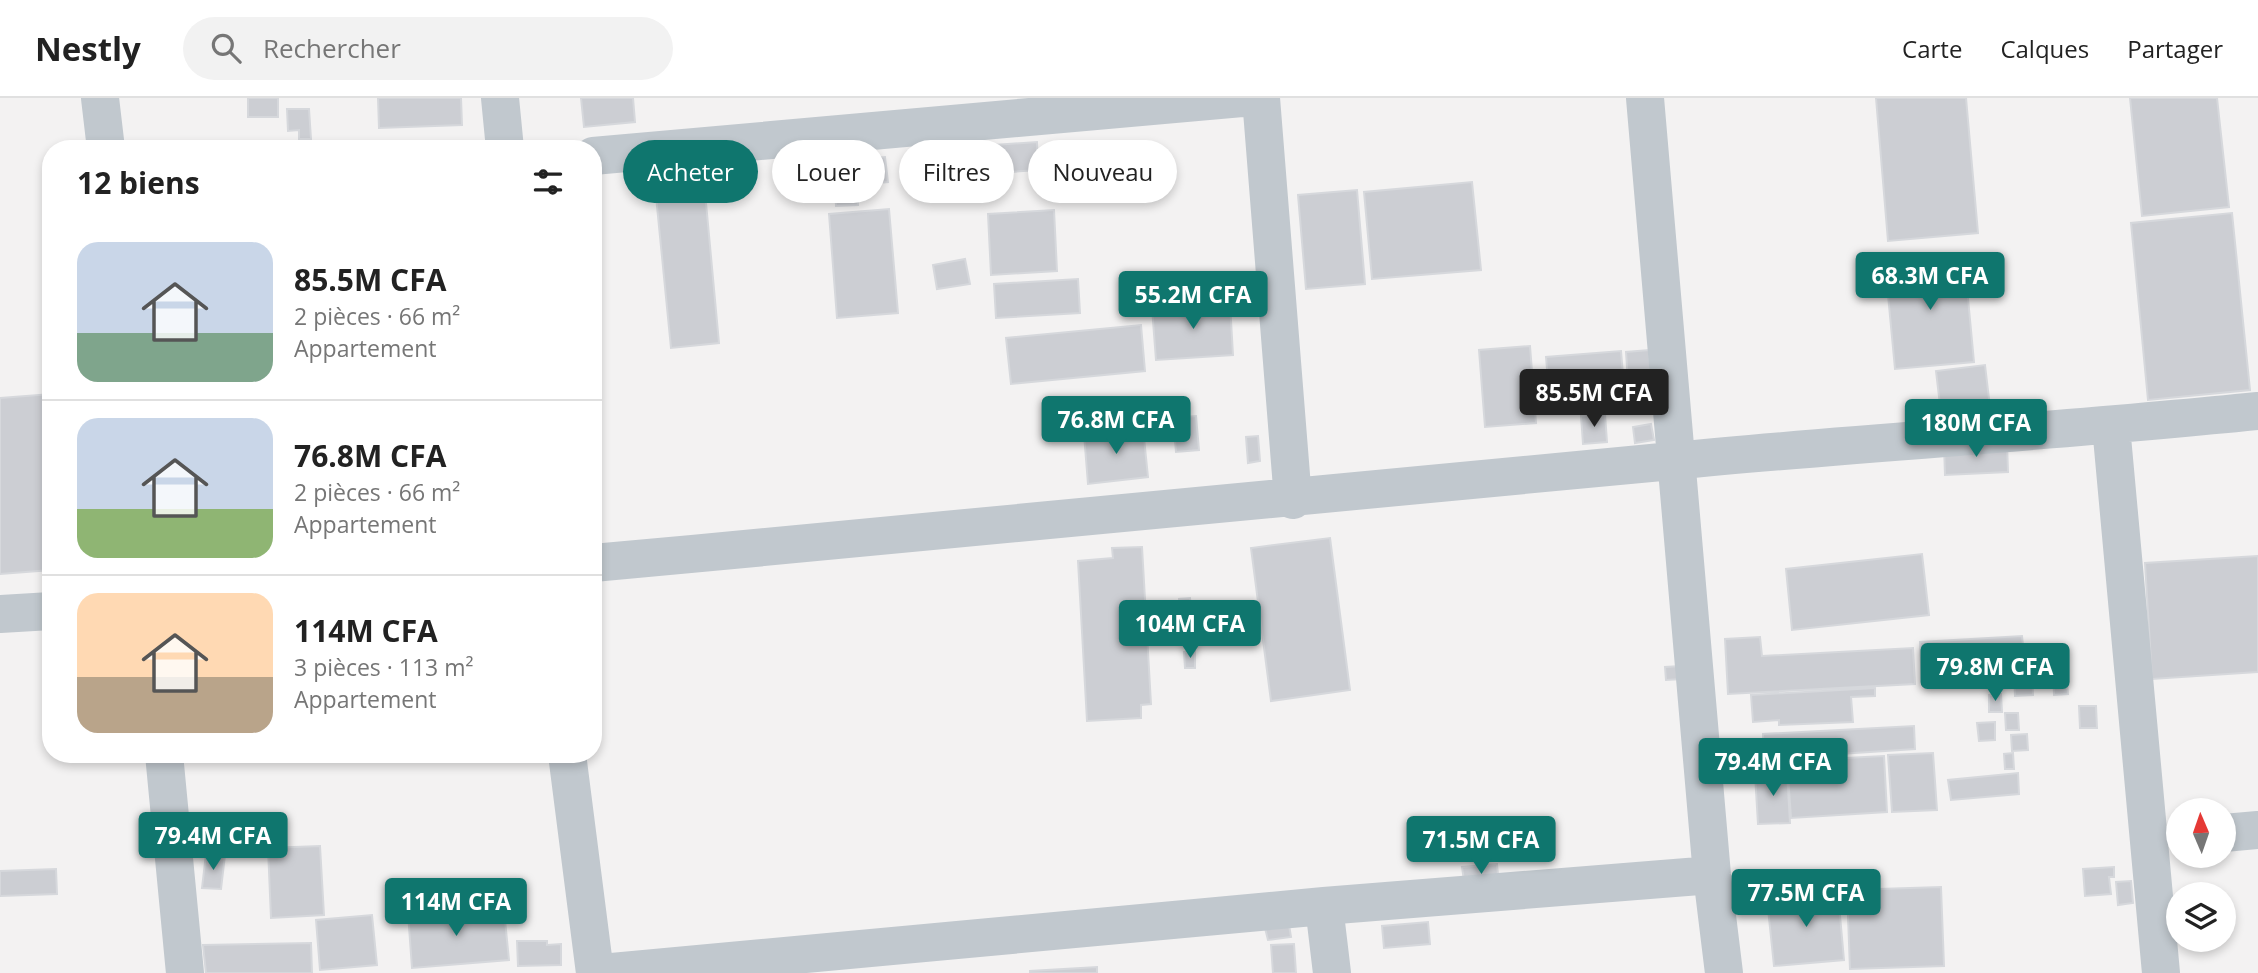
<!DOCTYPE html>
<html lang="fr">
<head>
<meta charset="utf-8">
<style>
	body { margin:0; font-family:"Open Sans",sans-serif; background:#f2f2f2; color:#222; height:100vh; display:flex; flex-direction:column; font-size:26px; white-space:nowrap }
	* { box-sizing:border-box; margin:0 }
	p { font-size:23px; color:#767676 }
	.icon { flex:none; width:38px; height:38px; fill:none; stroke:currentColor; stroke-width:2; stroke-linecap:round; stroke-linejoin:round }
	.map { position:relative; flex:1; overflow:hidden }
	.drawer { position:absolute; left:42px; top:42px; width:560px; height:623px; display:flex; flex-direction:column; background:#fff; border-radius:28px; box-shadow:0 4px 10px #0003 }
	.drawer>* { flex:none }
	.banner { position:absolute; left:623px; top:42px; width:665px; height:63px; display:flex; gap:14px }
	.needle { width:46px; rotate:358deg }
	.buttons { position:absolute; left:2166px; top:700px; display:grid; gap:14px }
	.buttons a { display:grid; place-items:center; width:70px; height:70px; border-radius:50%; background:#fff; box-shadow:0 4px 10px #0003; font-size:35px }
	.price { position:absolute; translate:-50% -60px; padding:0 16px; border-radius:7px; background:#0f766e; color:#fff; font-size:23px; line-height:46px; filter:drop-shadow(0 2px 4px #0008) }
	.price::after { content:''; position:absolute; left:50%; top:42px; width:21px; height:16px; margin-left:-10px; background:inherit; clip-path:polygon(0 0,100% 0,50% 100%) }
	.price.on { background:#222; color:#fff }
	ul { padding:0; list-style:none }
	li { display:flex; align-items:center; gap:21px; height:175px; padding:0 35px }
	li+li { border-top:2px solid #e0e0e0 }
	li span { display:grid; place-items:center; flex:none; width:196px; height:140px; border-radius:21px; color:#555 }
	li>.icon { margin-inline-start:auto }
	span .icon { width:84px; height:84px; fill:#fffc; stroke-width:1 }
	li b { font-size:30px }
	h2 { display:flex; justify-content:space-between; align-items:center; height:84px; padding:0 35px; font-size:30px }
	.pill { padding:0 24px; border-radius:32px; background:#fff; box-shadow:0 4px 10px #0003; font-size:24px; line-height:63px }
	.pill.on { background:#0f766e; color:#fff }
	header { display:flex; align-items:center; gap:42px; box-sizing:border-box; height:98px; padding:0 35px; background:#fff; border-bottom:2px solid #e0e0e0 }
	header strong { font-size:33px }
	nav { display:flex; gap:38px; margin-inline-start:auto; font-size:24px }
	.search { width:490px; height:63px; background:#f2f2f2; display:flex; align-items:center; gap:18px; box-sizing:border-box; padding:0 24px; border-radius:38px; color:#767676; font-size:26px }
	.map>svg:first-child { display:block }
</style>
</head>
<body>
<header>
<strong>Nestly</strong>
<div class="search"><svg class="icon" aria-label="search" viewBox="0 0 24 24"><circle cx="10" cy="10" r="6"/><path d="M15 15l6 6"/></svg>Rechercher</div>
<nav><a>Carte</a><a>Calques</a><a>Partager</a></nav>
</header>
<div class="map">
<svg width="2258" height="875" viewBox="0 0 2258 875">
	<rect width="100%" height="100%" fill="#f3f2f2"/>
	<path fill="#ccced3" stroke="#d6d8dc" stroke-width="2" d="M 248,0 L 278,0 L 278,19 L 248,19 Z
		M 378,0 L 461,0 L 462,27 L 379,30 Z
		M 581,0 L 633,0 L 635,24 L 584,29 Z
		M 1876,0 L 1966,0 L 1978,135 L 1888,143 Z
		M 2130,0 L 2217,0 L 2229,109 L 2142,118 Z
		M 287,11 L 309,11 L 311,41 L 299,41 L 299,32 L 288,33 Z
		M 1037,44 L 1038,72 L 982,76 L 980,48 Z
		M 885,59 L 888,84 L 820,90 L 818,65 Z
		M 1472,84 L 1481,172 L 1372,181 L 1364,94 Z
		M 857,90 L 858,107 L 836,108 L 835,92 Z
		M 1357,92 L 1365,186 L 1306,191 L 1298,97 Z
		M 705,94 L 719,245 L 671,250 L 656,98 Z
		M 889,111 L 898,215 L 837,220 L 829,116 Z
		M 1054,112 L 1057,173 L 991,177 L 988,116 Z
		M 2232,115 L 2250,292 L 2148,302 L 2131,125 Z
		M 1964,158 L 1974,264 L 1895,271 L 1885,165 Z
		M 965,161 L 970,186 L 937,191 L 933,167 Z
		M 1078,181 L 1080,215 L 996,220 L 994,186 Z
		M 1230,205 L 1233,257 L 1156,262 L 1152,210 Z
		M 1141,227 L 1145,273 L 1011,286 L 1006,240 Z
		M 1530,248 L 1536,325 L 1485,329 L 1479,252 Z
		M 1649,252 L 1652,297 L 1629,299 L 1626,254 Z
		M 1621,253 L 1625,301 L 1550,307 L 1546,259 Z
		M 1985,267 L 1991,318 L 1942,324 L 1936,273 Z
		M 51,296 L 51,472 L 0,476 L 0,300 Z
		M 1649,302 L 1649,312 L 1613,312 L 1612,303 Z
		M 1605,316 L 1607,344 L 1583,346 L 1581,318 Z
		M 1196,318 L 1199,352 L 1176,354 L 1173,320 Z
		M 1651,326 L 1654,342 L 1635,345 L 1633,329 Z
		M 1143,330 L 1148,379 L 1088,386 L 1084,336 Z
		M 1258,338 L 1260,363 L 1248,365 L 1246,339 Z
		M 2007,345 L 2008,374 L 1945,377 L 1944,348 Z
		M 1330,440 L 1350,592 L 1271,603 L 1251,450 Z
		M 1142,449 L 1151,606 L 1141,607 L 1141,620 L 1087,623 L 1078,463 L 1113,460 L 1112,450 Z
		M 1922,456 L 1929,517 L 1792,532 L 1786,471 Z
		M 2258,458 L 2258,574 L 2152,581 L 2145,465 Z
		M 1190,500 L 1192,522 L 1181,524 L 1179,501 Z
		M 1192,528 L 1193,546 L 1181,547 L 1180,529 Z
		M 2022,538 L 2024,556 L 1991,558 L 1992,581 L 1922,585 L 1920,544 Z
		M 1760,539 L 1762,558 L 1913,550 L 1915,586 L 1728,596 L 1725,541 Z
		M 1195,553 L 1195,570 L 1185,570 L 1184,554 Z
		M 1681,568 L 1682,581 L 1666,582 L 1665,569 Z
		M 2033,568 L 2047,568 L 2048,586 L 2034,587 Z
		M 2053,571 L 2066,571 L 2068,596 L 2054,597 Z
		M 2014,575 L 2032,575 L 2033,597 L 2015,598 Z
		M 1875,590 L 1875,598 L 1851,599 L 1853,624 L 1779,627 L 1779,622 L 1753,624 L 1751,597 Z
		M 2001,596 L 2002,614 L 1989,614 L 1989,597 Z
		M 2079,608 L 2096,608 L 2097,630 L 2080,630 Z
		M 2005,615 L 2018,615 L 2019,632 L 2006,632 Z
		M 1995,624 L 1995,642 L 1979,643 L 1977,625 Z
		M 1914,628 L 1915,651 L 1764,661 L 1763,636 Z
		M 2027,636 L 2028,652 L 2012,653 L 2011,637 Z
		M 1933,655 L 1937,712 L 1892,714 L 1888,657 Z
		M 2013,655 L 2014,671 L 2005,671 L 2004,656 Z
		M 1884,658 L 1887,714 L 1791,720 L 1787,663 Z
		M 1787,673 L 1790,725 L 1758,726 L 1755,676 Z
		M 2018,675 L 2019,696 L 1951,702 L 1948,682 Z
		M 320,748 L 324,817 L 271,820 L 268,750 Z
		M 206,756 L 225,757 L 221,791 L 202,790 Z
		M 1497,766 L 1499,787 L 1465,790 L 1462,769 Z
		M 2114,769 L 2114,779 L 2109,779 L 2111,796 L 2085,798 L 2083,771 Z
		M 56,771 L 57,796 L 0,798 L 0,773 Z
		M 2131,783 L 2133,805 L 2118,807 L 2116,784 Z
		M 1941,789 L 1944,868 L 1850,871 L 1847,792 Z
		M 1838,795 L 1844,862 L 1774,868 L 1767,801 Z
		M 481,809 L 482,824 L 505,822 L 509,862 L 412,870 L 408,815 Z
		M 372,817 L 377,867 L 320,872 L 316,822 Z
		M 1428,824 L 1430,846 L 1384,850 L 1382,828 Z
		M 1289,827 L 1291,839 L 1268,842 L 1265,830 Z
		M 517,843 L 547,843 L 547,847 L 561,846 L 561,867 L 518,868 Z
		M 311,845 L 312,875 L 206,875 L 203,847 Z
		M 1294,846 L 1296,875 L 1273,875 L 1271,847 Z
		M 1097,869 L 1097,875 L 1030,875 L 1030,873 Z"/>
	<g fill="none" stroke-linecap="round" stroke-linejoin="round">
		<path stroke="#c1c8ce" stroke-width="38" d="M 100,0 L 106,51
			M 500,0 L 505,51
			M 1261,0 L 1293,402
			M 1645,0 L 1712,777 L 1724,875
			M 593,58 L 1242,0
			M 2111,328 L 2161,875
			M 593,465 C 953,432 1313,398 1672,363 C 1867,344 2063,333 2258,313
			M 0,516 L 51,513
			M 164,656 L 185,875
			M 567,656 L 595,875
			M 2224,735 L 2258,732
			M 1324,808 L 1332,875
			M 601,875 L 1324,808 L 1712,777"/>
	</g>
</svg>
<div class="buttons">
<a><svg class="needle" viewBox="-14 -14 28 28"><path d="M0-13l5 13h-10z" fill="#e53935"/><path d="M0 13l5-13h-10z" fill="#767676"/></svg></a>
<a><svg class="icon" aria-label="layers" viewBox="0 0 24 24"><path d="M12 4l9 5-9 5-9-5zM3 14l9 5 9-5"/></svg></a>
</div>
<b class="price" style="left:1930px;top:214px">68.3M CFA</b>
<b class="price" style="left:1193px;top:233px">55.2M CFA</b>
<b class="price on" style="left:1594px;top:331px">85.5M CFA</b>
<b class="price" style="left:1116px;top:358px">76.8M CFA</b>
<b class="price" style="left:1976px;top:361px">180M CFA</b>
<b class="price" style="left:1190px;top:562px">104M CFA</b>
<b class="price" style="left:1995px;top:605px">79.8M CFA</b>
<b class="price" style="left:1773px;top:700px">79.4M CFA</b>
<b class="price" style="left:213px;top:774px">79.4M CFA</b>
<b class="price" style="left:1481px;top:778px">71.5M CFA</b>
<b class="price" style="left:1806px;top:831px">77.5M CFA</b>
<b class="price" style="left:456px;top:840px">114M CFA</b>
<div class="banner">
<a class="pill on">Acheter</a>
<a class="pill">Louer</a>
<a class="pill">Filtres</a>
<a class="pill">Nouveau</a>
</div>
<section class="drawer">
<h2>12 biens<svg class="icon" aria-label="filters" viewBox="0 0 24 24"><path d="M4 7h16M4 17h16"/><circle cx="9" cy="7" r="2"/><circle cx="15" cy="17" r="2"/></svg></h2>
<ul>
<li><span style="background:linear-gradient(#c9d6e8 65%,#7fa58c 0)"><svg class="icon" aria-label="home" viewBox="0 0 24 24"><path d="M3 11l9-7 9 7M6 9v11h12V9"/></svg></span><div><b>85.5M CFA</b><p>2 pièces · 66 m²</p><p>Appartement</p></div></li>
<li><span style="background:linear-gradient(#c9d6e8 65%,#8fb573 0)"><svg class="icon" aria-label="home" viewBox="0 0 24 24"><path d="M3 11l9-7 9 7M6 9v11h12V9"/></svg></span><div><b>76.8M CFA</b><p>2 pièces · 66 m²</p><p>Appartement</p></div></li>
<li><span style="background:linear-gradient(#ffd9b3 60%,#b9a48a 0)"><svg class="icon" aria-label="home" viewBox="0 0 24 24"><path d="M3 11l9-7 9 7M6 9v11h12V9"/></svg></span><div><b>114M CFA</b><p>3 pièces · 113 m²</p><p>Appartement</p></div></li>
</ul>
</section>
</div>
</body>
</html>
